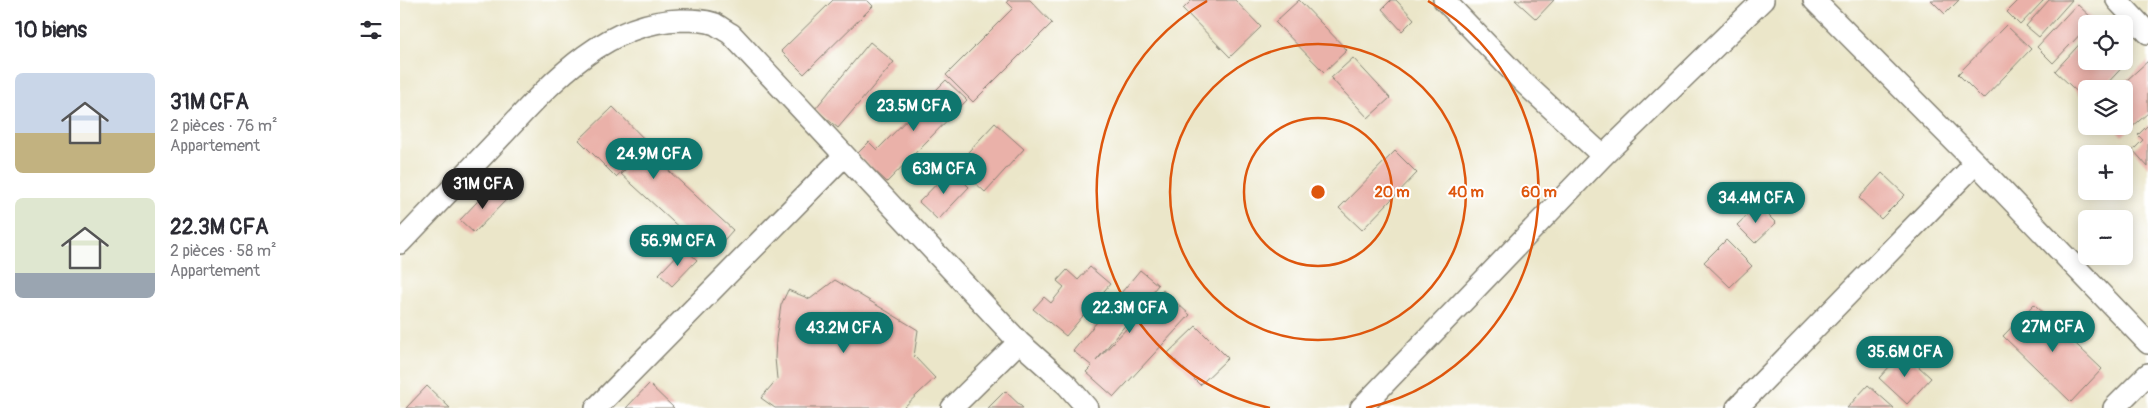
<!DOCTYPE html>
<html lang="fr">
<head>
<meta charset="utf-8">
<style>
	body { margin:0; font-family:Pangolin,sans-serif; background:#f2f2f3; color:#2b2b33; height:100vh; display:flex; flex-direction:column; font-size:19px; white-space:nowrap }
	* { box-sizing:border-box; margin:0 }
	p { font-size:16px; color:#7c7c81 }
	.icon { flex:none; width:28px; height:28px; fill:none; stroke:currentColor; stroke-width:2; stroke-linecap:round; stroke-linejoin:round }
	.map { position:relative; flex:1; overflow:hidden }
	.details { display:flex; flex-direction:column; background:#fff; width:400px }
	.details>* { flex:none }
	.tools { position:absolute; left:1678px; top:15px; display:grid; gap:10px }
	.tools a { display:grid; place-items:center; width:55px; height:55px; border-radius:8px; background:#fff; box-shadow:0 2px 12px #0003; font-size:25px }
	.price { position:absolute; translate:-50% -42px; padding:0 11px; border-radius:18px; background:#0f766e; color:#fff; font-size:16px; line-height:32px; filter:drop-shadow(0 1px 2px #0008) }
	.price::after { content:''; position:absolute; left:50%; top:30px; width:15px; height:11px; margin-left:-8px; background:inherit; clip-path:polygon(0 0,100% 0,50% 100%) }
	.price.current { background:#222; color:#fff }
	ul { padding:0; list-style:none }
	li { display:flex; align-items:center; gap:15px; height:125px; padding:0 15px }
	li span { display:grid; place-items:center; flex:none; width:140px; height:100px; border-radius:8px; color:#555 }
	li>.icon { margin-inline-start:auto }
	span .icon { width:60px; height:60px; fill:#fffc; stroke-width:1 }
	li b { font-size:21px }
	h2 { display:flex; justify-content:space-between; align-items:center; height:60px; padding:0 15px; font-size:21px }
	main { display:flex; flex:1; min-height:0 }
	.map>svg:first-child { display:block }
</style>
</head>
<body>
<main>
<section class="details">
<h2>10 biens<svg class="icon" aria-label="filters" viewBox="0 0 24 24"><path d="M4 7h16M4 17h16"/><circle cx="9" cy="7" r="2"/><circle cx="15" cy="17" r="2"/></svg></h2>
<ul>
<li><span style="background:linear-gradient(#c9d6e8 60%,#c2b280 0)"><svg class="icon" aria-label="home" viewBox="0 0 24 24"><path d="M3 11l9-7 9 7M6 9v11h12V9"/></svg></span><div><b>31M CFA</b><p>2 pièces · 76 m²</p><p>Appartement</p></div></li>
<li><span style="background:linear-gradient(#dfe7d0 75%,#9aa5b1 0)"><svg class="icon" aria-label="home" viewBox="0 0 24 24"><path d="M3 11l9-7 9 7M6 9v11h12V9"/></svg></span><div><b>22.3M CFA</b><p>2 pièces · 58 m²</p><p>Appartement</p></div></li>
</ul>
</section>
<div class="map">
<svg width="1748" height="408" viewBox="0 0 1748 408">
	<rect width="100%" height="100%" fill="#fff"/>
	<filter id="ink" filterUnits="userSpaceOnUse"><feTurbulence type="fractalNoise" baseFrequency=".02" numOctaves="2"/><feDisplacementMap in="SourceGraphic" scale="10" xChannelSelector="R" yChannelSelector="G"/><feConvolveMatrix kernelMatrix="1 2 1 2 8 2 1 2 1" color-interpolation-filters="sRGB"/></filter>
	<filter id="wash" filterUnits="userSpaceOnUse"><feTurbulence type="fractalNoise" baseFrequency=".0096" numOctaves="4" result="noise"/><feDisplacementMap in="SourceGraphic" scale="20" xChannelSelector="R" yChannelSelector="G"/><feGaussianBlur stdDeviation="1.12" result="paint"/><feColorMatrix in="noise" values="0 0 0 0 0 0 0 0 0 0 0 0 0 0 0 0 0 1.4 0 .05"/><feComposite in="paint" operator="in"/></filter>
	<g filter="url(#wash)">
		<rect width="100%" height="100%" fill="#ebe6c9"/>
		<g id="blocks">
			<path fill="#eab1a9" d="M 433,0 L 467,0 L 473,6 L 404,74 L 381,51 Z
				M 608,0 L 630,0 L 652,23 L 573,102 L 546,75 L 613,8 L 607,2 Z
				M 792,0 L 835,0 L 861,27 L 830,57 L 783,9 Z
				M 899,0 L 947,50 L 924,72 L 875,22 Z
				M 991,0 L 996,0 L 1014,19 L 1002,31 L 982,9 Z
				M 1115,0 L 1154,0 L 1136,19 Z
				M 1531,0 L 1559,0 L 1545,14 Z
				M 1619,0 L 1644,0 L 1620,25 L 1607,12 Z
				M 1649,0 L 1672,0 L 1639,37 L 1626,26 Z
				M 1677,4 L 1694,20 L 1690,24 L 1686,24 L 1686,28 L 1653,63 L 1637,47 Z
				M 1606,25 L 1631,49 L 1583,99 L 1558,74 Z
				M 1686,37 L 1686,61 L 1724,61 L 1724,54 L 1730,59 L 1702,89 L 1686,89 L 1686,100 L 1655,71 Z
				M 470,42 L 494,62 L 438,128 L 415,109 Z
				M 953,58 L 990,98 L 968,118 L 931,78 Z
				M 1748,61 L 1748,113 L 1722,136 L 1713,126 L 1724,126 L 1724,89 L 1717,89 Z
				M 546,80 L 567,100 L 487,182 L 457,154 L 469,142 L 477,150 Z
				M 213,107 L 250,145 L 245,149 L 333,230 L 310,256 L 221,174 L 239,155 L 216,177 L 179,140 Z
				M 595,123 L 624,149 L 585,192 L 556,165 Z
				M 1748,125 L 1748,167 L 1733,150 L 1743,140 L 1738,135 Z
				M 995,151 L 1017,173 L 962,230 L 939,208 Z
				M 551,169 L 569,187 L 538,220 L 519,202 Z
				M 1482,173 L 1505,195 L 1481,219 L 1459,198 Z
				M 92,186 L 106,200 L 74,233 L 60,220 Z
				M 1358,205 L 1376,223 L 1355,243 L 1337,225 Z
				M 1326,240 L 1352,266 L 1330,287 L 1304,262 Z
				M 284,248 L 297,260 L 272,286 L 259,274 Z
				M 690,267 L 710,284 L 666,336 L 633,309 L 644,297 L 651,303 L 664,287 L 657,281 L 667,270 L 678,280 Z
				M 740,270 L 758,285 L 696,361 L 763,290 L 790,315 L 714,397 L 686,372 L 692,366 L 673,351 Z
				M 435,280 L 518,330 L 514,356 L 535,378 L 503,408 L 375,408 L 361,398 L 377,379 L 375,358 L 376,339 L 381,305 L 388,290 L 410,299 Z
				M 1634,304 L 1702,369 L 1671,402 L 1603,336 Z
				M 796,326 L 828,358 L 800,385 L 768,353 Z
				M 1503,352 L 1531,378 L 1507,404 L 1479,378 Z
				M 249,384 L 274,408 L 226,408 Z
				M 1468,385 L 1494,408 L 1447,408 Z
				M 27,386 L 50,408 L 6,408 Z
				M 605,391 L 623,408 L 588,408 Z"/>
		</g>
	</g>
	<g filter="url(#ink)">
		<use href="#blocks" fill-opacity="0" stroke="#848172" stroke-width="1"/>
		<g fill="none" stroke-linecap="round" stroke-linejoin="round">
			<g stroke="#848172" stroke-width="24">
				<path id="minor" d="M 1044,0 L 1123,82 L 1203,156
					M 1414,0 L 1576,163 L 1748,343
					M 1717,0 L 1748,33
					M 0,243 C 31,210 63,177 94,144 C 145,90 200,22 281,20 C 292,20 305,20 315,24 C 320,27 326,31 331,34 L 619,342 L 667,385 L 687,408
					M 196,408 L 444,156
					M 552,408 L 619,342
					M 961,408 L 1203,156 L 1363,0
					M 1337,408 L 1576,163
					M 1714,408 L 1748,374"/>
			</g>
			<use href="#minor" stroke="#fff" stroke-width="21"/>
		</g>
	</g>
	<g fill="none" stroke="#de560d" stroke-width="2.5">
		<circle cx="918" cy="192" r="74"/>
		<circle cx="918" cy="192" r="148"/>
		<path d="M870 408A221 221 0 0 1 807 1M1028 1A221 221 0 0 1 966 408"/>
	</g>
	<circle cx="918" cy="192" r="8" fill="#de560d" stroke="#fff" stroke-width="2.5"/>
	<g font-size="15" text-anchor="middle" font-weight="bold" fill="#de560d" stroke="#fff" stroke-width="4" stroke-linejoin="round" paint-order="stroke">
		<text x="992" y="197">20 m</text>
		<text x="1066" y="197">40 m</text>
		<text x="1139" y="197">60 m</text>
	</g>
</svg>
<div class="tools">
<a><svg class="icon" aria-label="locate" viewBox="0 0 24 24"><circle cx="12" cy="12" r="6"/><path d="M12 2v4M12 18v4M2 12h4M18 12h4"/></svg></a>
<a><svg class="icon" aria-label="layers" viewBox="0 0 24 24"><path d="M12 4l9 5-9 5-9-5zM3 14l9 5 9-5"/></svg></a>
<a>+</a>
<a>−</a>
</div>
<b class="price" style="left:514px;top:132px">23.5M CFA</b>
<b class="price" style="left:254px;top:180px">24.9M CFA</b>
<b class="price" style="left:544px;top:195px">63M CFA</b>
<b class="price current" style="left:83px;top:210px">31M CFA</b>
<b class="price" style="left:1356px;top:224px">34.4M CFA</b>
<b class="price" style="left:278px;top:267px">56.9M CFA</b>
<b class="price" style="left:730px;top:334px">22.3M CFA</b>
<b class="price" style="left:1653px;top:353px">27M CFA</b>
<b class="price" style="left:444px;top:354px">43.2M CFA</b>
<b class="price" style="left:1505px;top:378px">35.6M CFA</b>
</div>
</main>
</body>
</html>
